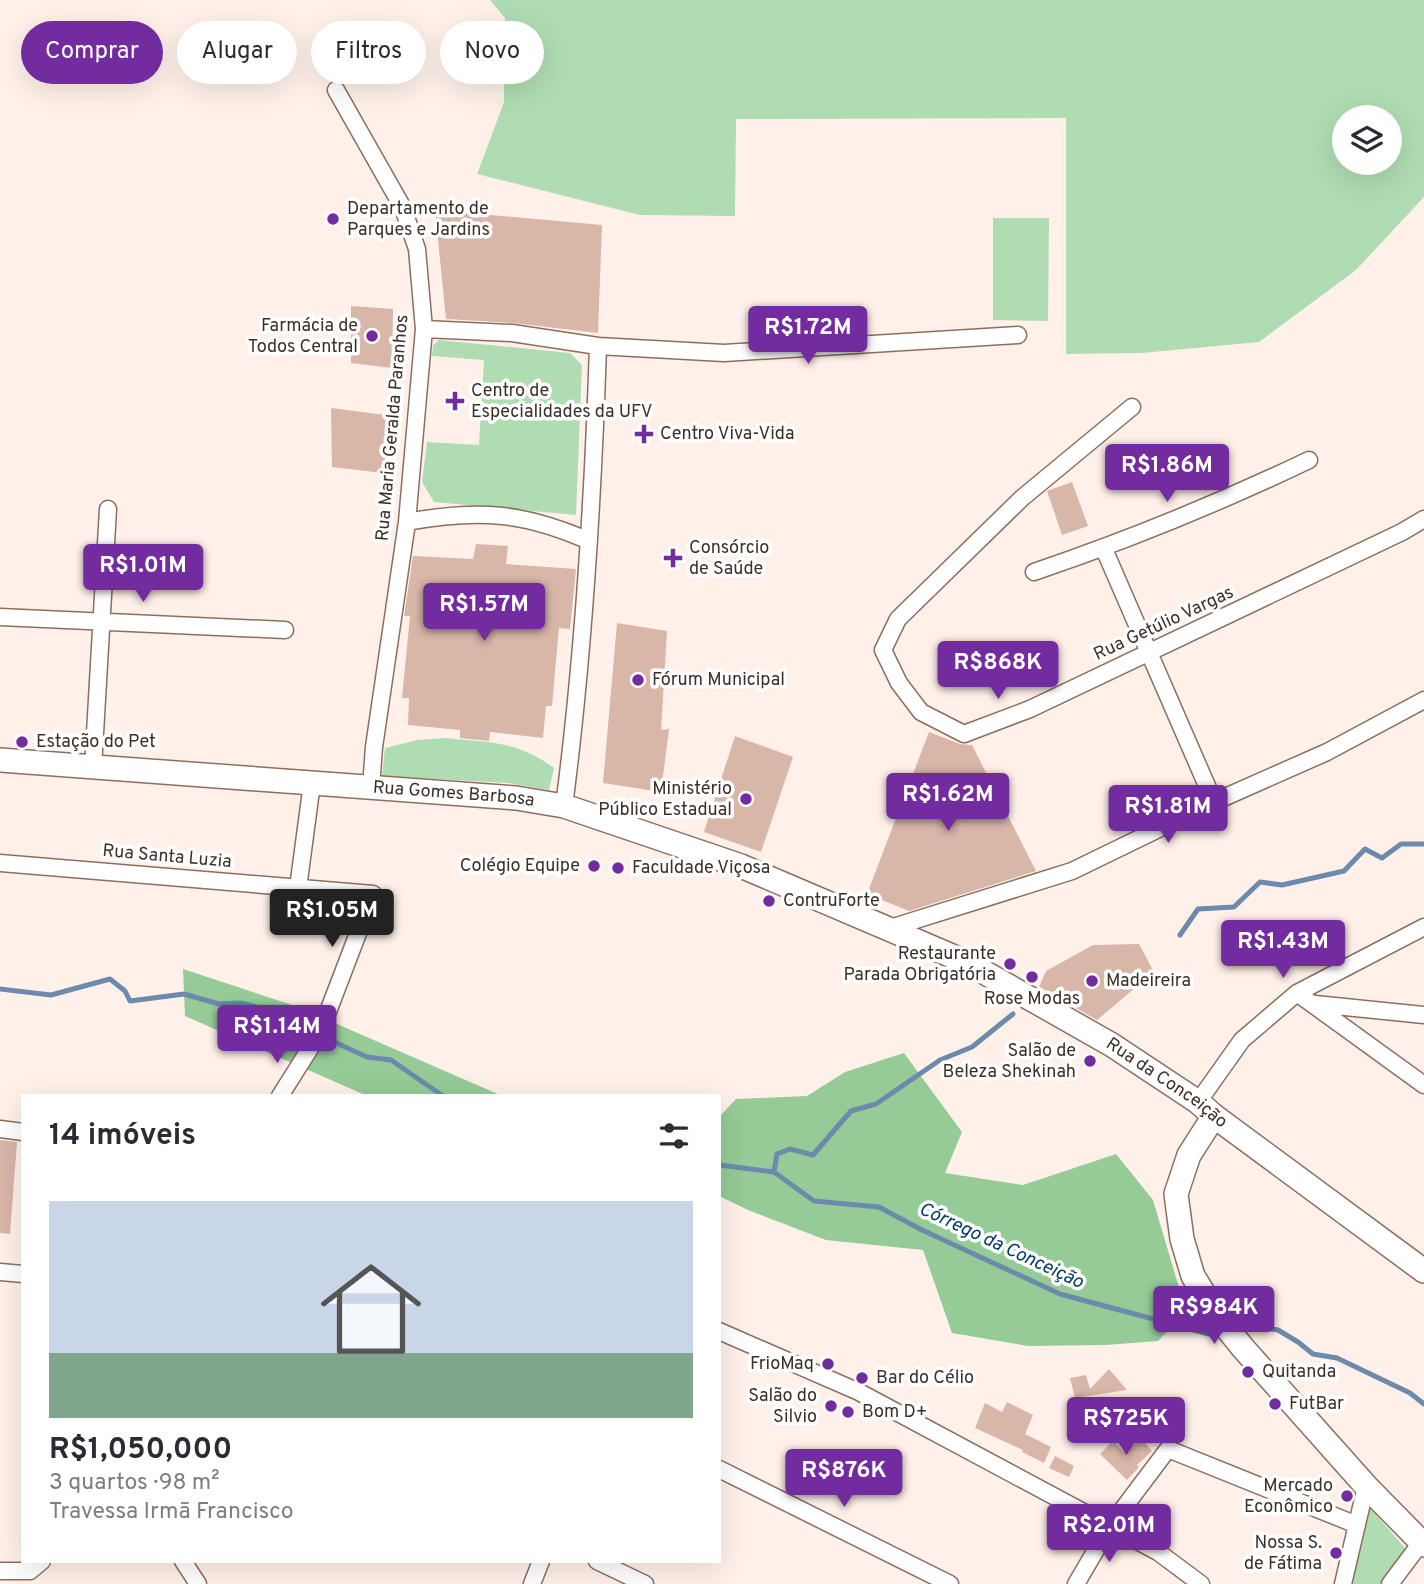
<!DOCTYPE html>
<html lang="pt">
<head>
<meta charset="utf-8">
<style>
	body { margin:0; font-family:Overpass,sans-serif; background:#f7f7f7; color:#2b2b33; height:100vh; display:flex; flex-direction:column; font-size:26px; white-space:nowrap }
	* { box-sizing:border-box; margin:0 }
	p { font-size:23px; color:#7c7c81 }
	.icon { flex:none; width:38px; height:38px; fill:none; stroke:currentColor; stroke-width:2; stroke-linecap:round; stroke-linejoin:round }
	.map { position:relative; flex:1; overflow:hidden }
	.details { position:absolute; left:21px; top:1094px; width:700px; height:469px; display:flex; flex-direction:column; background:#fff; border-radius:0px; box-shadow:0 7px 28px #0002 }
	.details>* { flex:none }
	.guide { position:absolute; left:21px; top:21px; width:700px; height:63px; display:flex; gap:14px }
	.tools { position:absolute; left:1332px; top:105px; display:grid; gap:14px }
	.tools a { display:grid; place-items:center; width:70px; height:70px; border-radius:50%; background:#fff; box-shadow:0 7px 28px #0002; font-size:35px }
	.price { position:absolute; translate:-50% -60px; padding:0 16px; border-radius:7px; background:#732c9f; color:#fff; font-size:23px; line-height:46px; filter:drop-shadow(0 2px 4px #0008) }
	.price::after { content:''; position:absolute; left:50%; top:42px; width:21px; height:16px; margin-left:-10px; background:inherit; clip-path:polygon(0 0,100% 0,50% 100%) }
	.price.current { background:#222; color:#fff }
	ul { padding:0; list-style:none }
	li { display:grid; align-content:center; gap:14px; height:371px; padding:0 28px }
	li+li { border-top:2px solid #e1e1e2 }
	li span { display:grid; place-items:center; height:217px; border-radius:0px; color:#555 }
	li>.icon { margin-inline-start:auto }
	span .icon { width:126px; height:126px; fill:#fffc; stroke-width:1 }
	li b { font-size:30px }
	h2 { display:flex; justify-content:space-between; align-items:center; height:84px; padding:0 28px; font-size:30px }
	.tag { padding:0 24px; border-radius:32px; background:#fff; box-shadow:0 7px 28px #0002; font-size:24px; line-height:63px }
	.tag.current { background:#732c9f; color:#fff }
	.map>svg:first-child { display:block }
</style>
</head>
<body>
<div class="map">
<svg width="1424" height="1584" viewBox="0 0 1424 1584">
	<rect width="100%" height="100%" fill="#fff1ea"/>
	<path fill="#afdcb1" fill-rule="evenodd" d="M 490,0 L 1424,0 L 1424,197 L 1356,270 L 1259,342 L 1142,353 L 1066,354 L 1066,118 L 736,119 L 735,216 L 640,215 L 477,174 L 504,102 L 505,18 ZM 1390,117 L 1390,163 L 1344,163 L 1344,117 Z
		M 993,218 L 1049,218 L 1048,321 L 993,320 Z
		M 439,340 L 570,353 L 582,365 L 576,515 L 434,502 L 422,482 L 427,442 L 479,445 L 484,360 L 432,356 L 433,345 Z
		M 446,738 C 490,743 516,740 554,768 L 549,790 L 508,783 L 382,776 L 385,748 L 417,740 Z
		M 1368,1506 L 1406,1549 L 1380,1584 L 1350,1584 Z"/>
	<path fill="#95cb97" d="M 183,969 L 298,1007 L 500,1095 L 365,1095 L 185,1016 Z
		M 904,1053 L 962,1132 L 945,1173 L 1023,1185 L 1116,1154 L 1153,1200 L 1186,1311 L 1158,1341 L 1106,1345 L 1028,1346 L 952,1333 L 923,1250 L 826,1240 L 748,1210 L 719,1196 L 719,1117 L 736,1099 L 807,1096 L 845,1072 Z"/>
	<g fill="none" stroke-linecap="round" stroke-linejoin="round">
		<path stroke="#6c8bac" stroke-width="5" d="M 1180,935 L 1198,909 L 1234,907 L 1260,882 L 1282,885 L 1344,871 L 1365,849 L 1382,858 L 1401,844 L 1424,844
			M 0,989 L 51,995 L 110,979 L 125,991 L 130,1001 L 184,994 L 219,1004 L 241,1003 L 260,1008 L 367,1057 L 391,1060 L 443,1096
			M 719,1165 L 774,1172 L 814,1201 L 879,1207 L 922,1230 L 1060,1294 L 1209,1334 L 1222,1330
			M 774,1172 L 777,1154 L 790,1149 L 813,1155 L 851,1111 L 876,1104 L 940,1060 L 972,1047 L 1013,1014
			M 1234,1327 L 1244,1324 L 1278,1330 L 1298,1342 L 1313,1354 L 1337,1358 L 1410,1393 L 1424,1404"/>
	</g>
	<path fill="#d8b6a8" d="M 435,210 L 602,225 L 598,333 L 513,323 L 446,319 Z
		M 351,306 L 393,309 L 392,368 L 351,363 Z
		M 331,408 L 393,416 L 392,474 L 332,467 Z
		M 1072,482 L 1088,526 L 1062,535 L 1047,491 Z
		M 476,544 L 508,546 L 506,564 L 576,569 L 570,629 L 559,628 L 552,706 L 546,706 L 543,738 L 490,732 L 489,741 L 460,738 L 460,730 L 408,725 L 409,698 L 402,698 L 410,616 L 404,616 L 413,556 L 473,559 Z
		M 617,623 L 667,631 L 661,730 L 669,729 L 661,792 L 603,783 Z
		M 929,732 L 960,744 L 972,745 L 1036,871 L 909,911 L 867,894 Z
		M 735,736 L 793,757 L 761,852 L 704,832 Z
		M 1139,944 L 1154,972 L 1097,1020 L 1039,987 L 1046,971 L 1093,945 Z
		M 0,1140 L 17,1142 L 10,1234 L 0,1233 Z
		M 1109,1369 L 1127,1390 L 1075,1398 L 1070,1378 L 1086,1375 L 1090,1389 Z
		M 1101,1396 L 1124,1419 L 1107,1436 L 1085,1413 Z
		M 1007,1402 L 1033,1415 L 1025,1434 L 1051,1447 L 1044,1463 L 1022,1452 L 1023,1450 L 975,1428 L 985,1403 L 1002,1412 Z
		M 1143,1409 L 1163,1433 L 1150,1444 L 1130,1419 Z
		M 1141,1438 L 1152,1451 L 1137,1465 L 1139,1467 L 1127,1480 L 1100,1454 L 1113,1441 L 1125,1453 Z
		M 1055,1456 L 1074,1466 L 1069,1477 L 1049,1468 Z"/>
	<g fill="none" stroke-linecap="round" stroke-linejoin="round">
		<g stroke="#8c6e5e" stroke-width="19">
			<path id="street" d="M 336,90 L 403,208 L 417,249 L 424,329 L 407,522 L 374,747 L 371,787
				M 424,329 L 512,333 L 598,346 L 724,353 L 1018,335
				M 1132,407 L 1022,498 L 898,619 L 883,650 L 899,683 L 921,712 L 964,734 L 1030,709 L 1402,532 L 1424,519
				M 407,522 C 478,509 523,512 589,541
				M 1104,549 L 1214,802
				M 1034,572 C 1128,540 1219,503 1309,460
				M 0,617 L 285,630
				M 93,768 L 108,509
				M 564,806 C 584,653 593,500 598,346
				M 0,863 L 373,894 L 326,1017 L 309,1050 L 280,1096
				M 298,888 L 312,783
				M 887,929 L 1072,871 L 1214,802 L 1327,752 L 1424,700
				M 1297,993 L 1424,1085
				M 1315,1004 L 1424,1015
				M 1198,1102 L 1242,1040 L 1297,993 L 1424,927
				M 0,1129 L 23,1132
				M 0,1272 L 23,1274
				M 719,1331 L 859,1392 L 1158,1552 L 1201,1584
				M 719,1469 L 950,1584
				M 183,1561 L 198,1584
				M 597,1561 L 645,1584
				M 0,1571 L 30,1571 L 42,1561
				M 532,1584 L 541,1561
				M 1076,1584 L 1110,1526 L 1168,1449 L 1357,1525
				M 1343,1584 L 1366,1486
				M 1390,1584 L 1420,1544"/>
		</g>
		<g stroke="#8c6e5e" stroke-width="26">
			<g id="secondary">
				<path id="s1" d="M 0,760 L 516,798 L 564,806 L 741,866 L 966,962 L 1112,1045 L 1198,1102 L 1214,1116 L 1424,1271"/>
				<path d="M 1214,1116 L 1189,1155 L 1176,1194 L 1182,1239 L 1193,1276 L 1218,1317 L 1243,1348 L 1366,1486 L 1424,1545"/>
			</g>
		</g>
		<use href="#street" stroke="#fff" stroke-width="16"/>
		<use href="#secondary" stroke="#fff" stroke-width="23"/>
	</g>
	<g fill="#732c9f" stroke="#fff" stroke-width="2.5">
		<circle cx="333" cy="219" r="7"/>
		<circle cx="372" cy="336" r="7"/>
		<path d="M451.5 390.5h7v7h7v7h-7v7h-7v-7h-7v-7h7z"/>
		<path d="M640.5 423.5h7v7h7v7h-7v7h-7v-7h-7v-7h7z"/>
		<path d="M669.5 547.5h7v7h7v7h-7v7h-7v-7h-7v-7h7z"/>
		<circle cx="638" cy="680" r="7"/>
		<circle cx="22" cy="742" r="7"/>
		<circle cx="746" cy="799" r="7"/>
		<circle cx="594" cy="866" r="7"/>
		<circle cx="618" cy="868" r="7"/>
		<circle cx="769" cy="901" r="7"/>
		<circle cx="1010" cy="964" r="7"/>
		<circle cx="1032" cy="977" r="7"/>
		<circle cx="1092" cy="981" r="7"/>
		<circle cx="1090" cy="1061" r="7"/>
		<circle cx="828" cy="1364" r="7"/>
		<circle cx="1248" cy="1372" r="7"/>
		<circle cx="862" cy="1378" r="7"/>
		<circle cx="1275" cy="1404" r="7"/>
		<circle cx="831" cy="1406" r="7"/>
		<circle cx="848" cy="1412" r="7"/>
		<circle cx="1347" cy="1496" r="7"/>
		<circle cx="1336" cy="1553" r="7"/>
	</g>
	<g text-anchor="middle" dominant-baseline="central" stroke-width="7" stroke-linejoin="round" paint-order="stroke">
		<g font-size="18" fill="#3c2f28" stroke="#fff" text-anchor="start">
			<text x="347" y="209">Departamento de<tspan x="347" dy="21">Parques e Jardins</tspan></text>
			<text x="358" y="326" text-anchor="end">Farmácia de<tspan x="358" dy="21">Todos Central</tspan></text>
			<text x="471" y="391">Centro de<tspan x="471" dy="21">Especialidades da UFV</tspan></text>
			<text x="660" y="434">Centro Viva-Vida</text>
			<text x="689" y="548">Consórcio<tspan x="689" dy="21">de Saúde</tspan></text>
			<text x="652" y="680">Fórum Municipal</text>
			<text x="36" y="742">Estação do Pet</text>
			<text x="732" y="789" text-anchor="end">Ministério<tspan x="732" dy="21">Público Estadual</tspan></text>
			<text x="580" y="866" text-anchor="end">Colégio Equipe</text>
			<text x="632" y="868">Faculdade Viçosa</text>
			<text x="783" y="901">ContruForte</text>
			<text x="996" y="954" text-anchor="end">Restaurante<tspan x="996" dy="21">Parada Obrigatória</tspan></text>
			<text x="1106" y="981">Madeireira</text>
			<text x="1032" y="999" text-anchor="middle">Rose Modas</text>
			<text x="1076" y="1051" text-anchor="end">Salão de<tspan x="1076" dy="21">Beleza Shekinah</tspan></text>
			<text x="814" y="1364" text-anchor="end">FrioMaq</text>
			<text x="1262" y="1372">Quitanda</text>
			<text x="876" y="1378">Bar do Célio</text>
			<text x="817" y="1396" text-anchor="end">Salão do<tspan x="817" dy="21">Silvio</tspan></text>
			<text x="1289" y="1404">FutBar</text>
			<text x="862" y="1412">Bom D+</text>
			<text x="1333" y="1486" text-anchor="end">Mercado<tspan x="1333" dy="21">Econômico</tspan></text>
			<text x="1322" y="1543" text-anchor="end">Nossa S.<tspan x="1322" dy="21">de Fátima</tspan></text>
		</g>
		<g font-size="18" fill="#3c2f28" stroke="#fff">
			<text transform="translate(393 428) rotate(-85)">Rua Maria Geralda Paranhos</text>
			<text transform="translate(1164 624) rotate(-25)">Rua Getúlio Vargas</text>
			<text stroke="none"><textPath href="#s1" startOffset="455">Rua Gomes Barbosa</textPath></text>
			<text transform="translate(167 857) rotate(5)">Rua Santa Luzia</text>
			<text stroke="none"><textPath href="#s1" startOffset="1232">Rua da Conceição</textPath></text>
		</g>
		<g font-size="19" font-style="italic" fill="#003967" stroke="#fff">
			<text transform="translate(1001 1246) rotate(25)">Córrego da Conceição</text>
		</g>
	</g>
</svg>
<div class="tools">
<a><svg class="icon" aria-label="layers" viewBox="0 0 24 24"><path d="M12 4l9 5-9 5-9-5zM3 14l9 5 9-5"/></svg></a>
</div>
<b class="price" style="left:808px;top:366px">R$1.72M</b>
<b class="price" style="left:1167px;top:504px">R$1.86M</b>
<b class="price" style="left:143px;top:604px">R$1.01M</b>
<b class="price" style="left:484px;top:643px">R$1.57M</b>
<b class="price" style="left:998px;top:701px">R$868K</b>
<b class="price" style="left:948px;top:833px">R$1.62M</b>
<b class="price" style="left:1168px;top:845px">R$1.81M</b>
<b class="price current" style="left:332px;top:949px">R$1.05M</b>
<b class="price" style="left:1283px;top:980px">R$1.43M</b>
<b class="price" style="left:277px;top:1065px">R$1.14M</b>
<b class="price" style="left:1214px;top:1346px">R$984K</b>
<b class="price" style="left:1126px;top:1457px">R$725K</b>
<b class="price" style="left:844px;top:1509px">R$876K</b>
<b class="price" style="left:1109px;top:1564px">R$2.01M</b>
<div class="guide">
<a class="tag current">Comprar</a>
<a class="tag">Alugar</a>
<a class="tag">Filtros</a>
<a class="tag">Novo</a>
</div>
<section class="details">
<h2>14 imóveis<svg class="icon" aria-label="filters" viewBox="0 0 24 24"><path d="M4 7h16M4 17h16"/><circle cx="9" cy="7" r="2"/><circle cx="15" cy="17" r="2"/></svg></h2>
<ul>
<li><span style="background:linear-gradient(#c9d6e8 70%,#7fa58c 0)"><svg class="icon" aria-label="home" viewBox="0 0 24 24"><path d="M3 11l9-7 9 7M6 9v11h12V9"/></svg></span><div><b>R$1,050,000</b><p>3 quartos · 98 m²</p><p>Travessa Irmã Francisco</p></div></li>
</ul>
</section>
</div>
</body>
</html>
